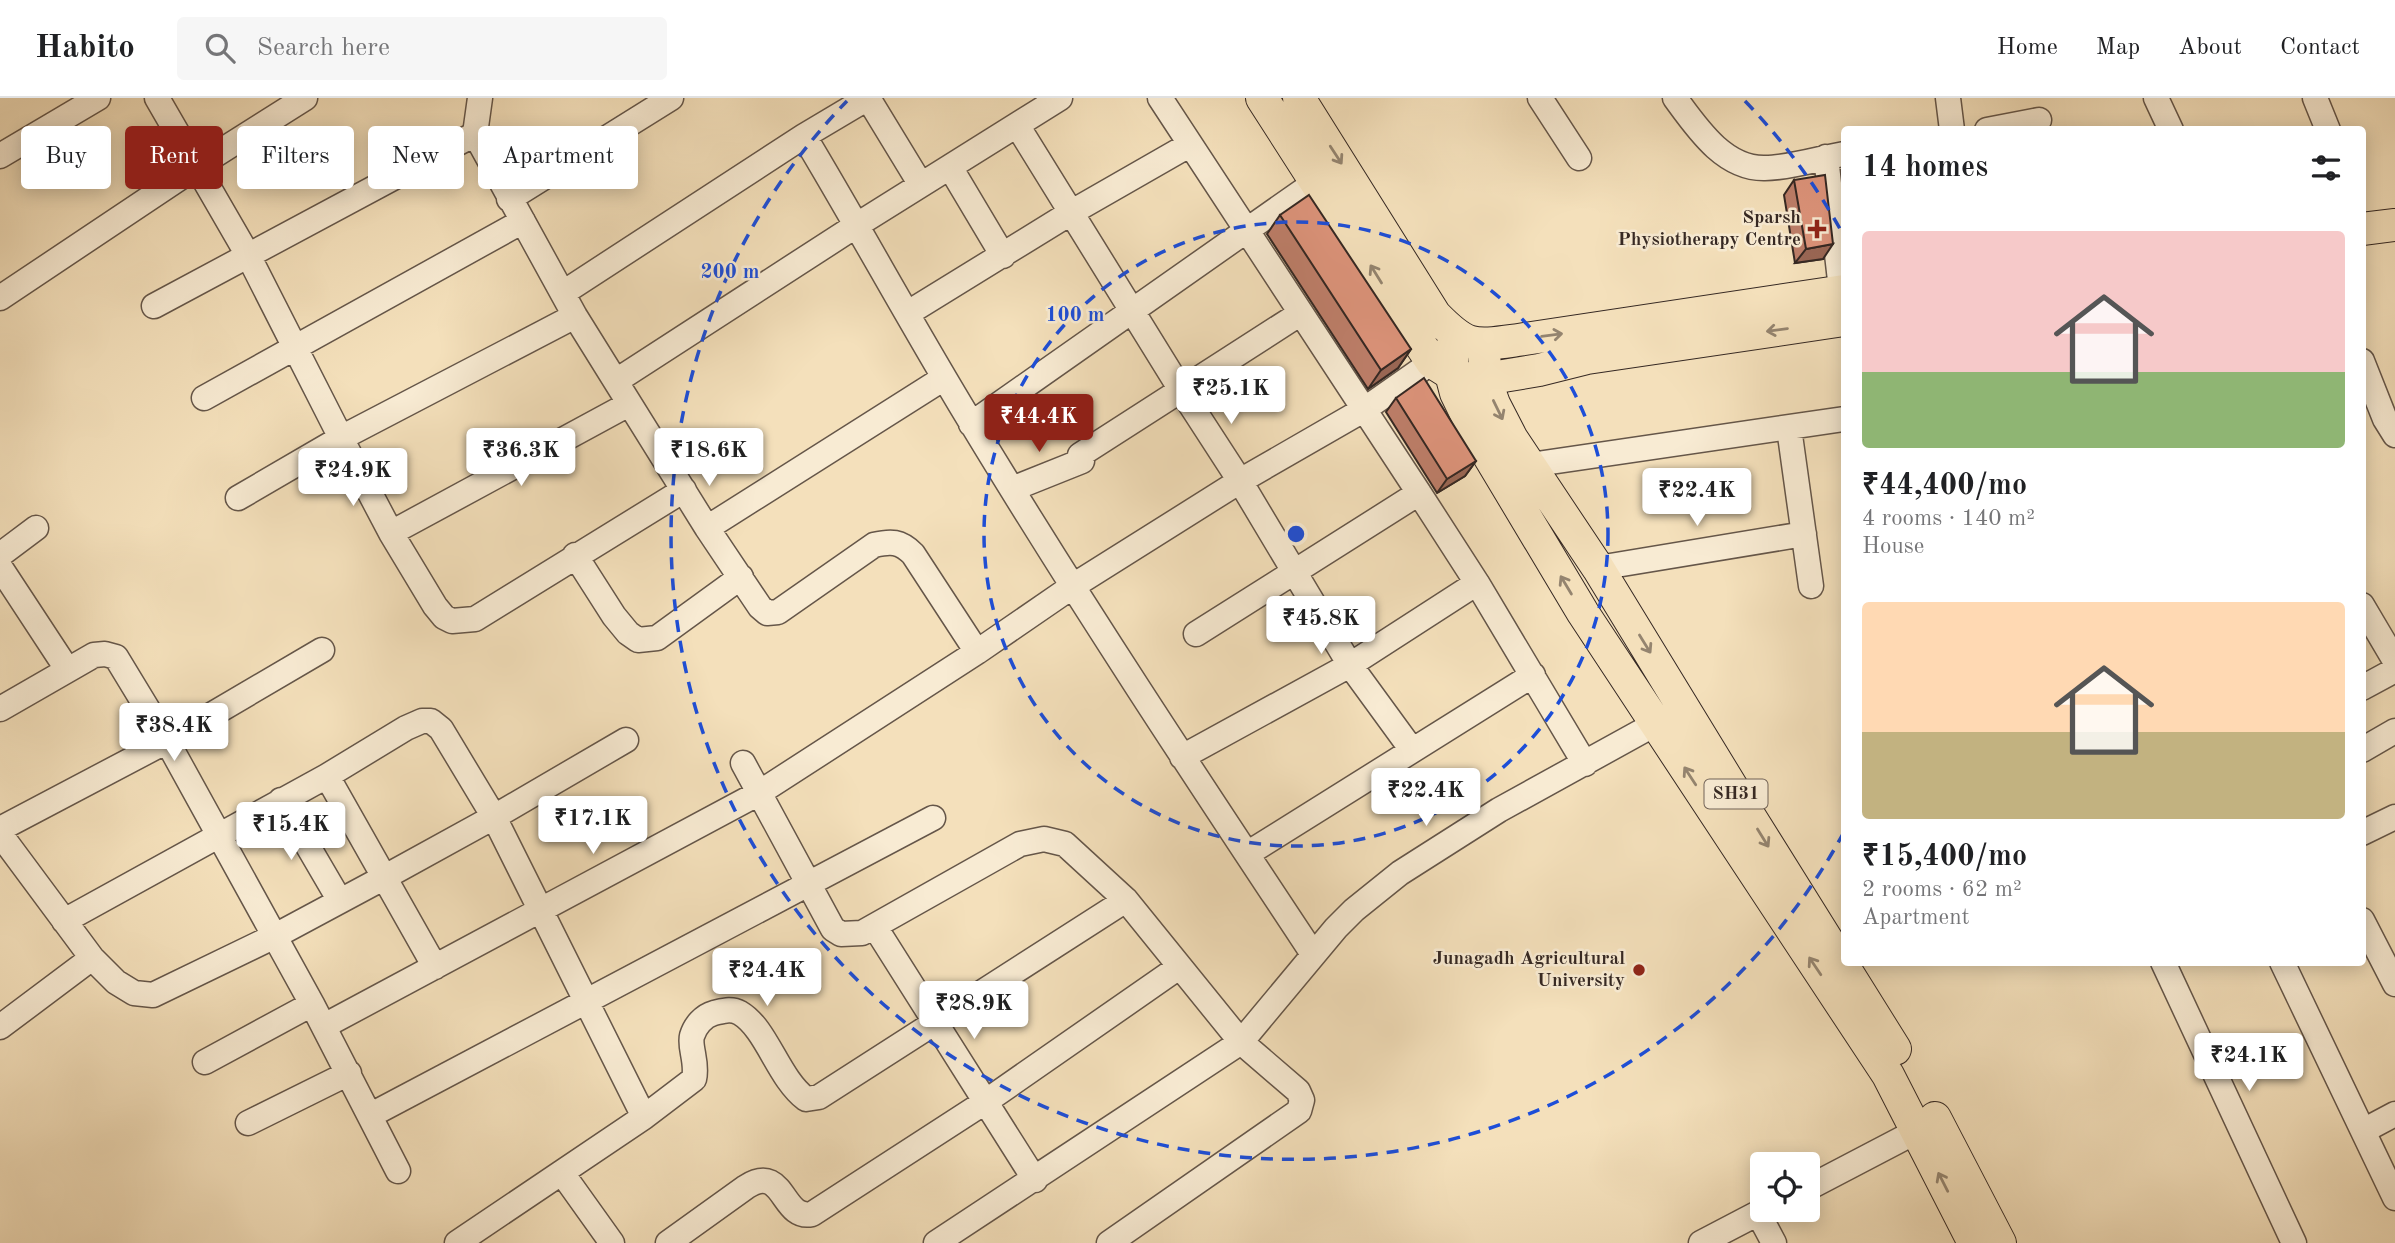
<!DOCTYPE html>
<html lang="en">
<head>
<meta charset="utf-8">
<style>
	body { margin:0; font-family:"Old Standard TT",serif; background:#f6f6f6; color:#202124; height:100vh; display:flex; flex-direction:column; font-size:26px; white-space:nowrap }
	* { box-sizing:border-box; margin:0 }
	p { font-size:23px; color:#757577 }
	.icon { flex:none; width:38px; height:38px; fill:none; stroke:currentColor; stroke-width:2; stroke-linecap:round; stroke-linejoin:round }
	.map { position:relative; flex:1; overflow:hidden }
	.sheet { position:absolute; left:1841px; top:28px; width:525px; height:840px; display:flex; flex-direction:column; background:#fff; border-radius:7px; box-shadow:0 4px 18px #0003 }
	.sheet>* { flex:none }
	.hud { position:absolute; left:21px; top:28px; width:665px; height:63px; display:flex; gap:14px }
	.tools { position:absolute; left:1750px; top:1054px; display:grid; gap:14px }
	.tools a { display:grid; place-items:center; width:70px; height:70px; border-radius:7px; background:#fff; box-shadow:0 4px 18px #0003; font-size:35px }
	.price { position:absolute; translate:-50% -60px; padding:0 16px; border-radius:7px; background:#fff; color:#222; font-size:23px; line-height:46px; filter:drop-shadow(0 2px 4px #0008) }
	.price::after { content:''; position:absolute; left:50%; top:42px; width:21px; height:16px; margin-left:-10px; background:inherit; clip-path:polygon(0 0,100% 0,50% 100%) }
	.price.current { background:#8f2418; color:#fff }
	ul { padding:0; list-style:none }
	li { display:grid; align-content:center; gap:14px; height:371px; padding:0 21px }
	li span { display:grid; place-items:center; height:217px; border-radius:7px; color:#555 }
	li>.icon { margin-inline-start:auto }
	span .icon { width:126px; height:126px; fill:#fffc; stroke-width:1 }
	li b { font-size:30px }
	h2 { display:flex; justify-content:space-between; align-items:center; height:84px; padding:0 21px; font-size:30px }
	.pill { padding:0 24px; border-radius:7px; background:#fff; box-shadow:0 4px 18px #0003; font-size:24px; line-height:63px }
	.pill.current { background:#8f2418; color:#fff }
	header { display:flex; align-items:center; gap:42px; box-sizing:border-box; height:98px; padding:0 35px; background:#fff; border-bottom:2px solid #e0e0e0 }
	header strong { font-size:33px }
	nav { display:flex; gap:38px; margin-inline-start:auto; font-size:24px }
	.search { width:490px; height:63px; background:#f6f6f6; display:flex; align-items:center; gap:18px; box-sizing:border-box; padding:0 24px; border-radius:7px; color:#757577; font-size:26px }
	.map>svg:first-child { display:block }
</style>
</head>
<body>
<header>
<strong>Habito</strong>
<div class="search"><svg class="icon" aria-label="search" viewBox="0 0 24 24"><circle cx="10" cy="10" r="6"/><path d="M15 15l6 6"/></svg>Search here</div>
<nav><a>Home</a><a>Map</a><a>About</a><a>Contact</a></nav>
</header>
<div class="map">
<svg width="2395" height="1145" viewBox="0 0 2395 1145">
	<rect width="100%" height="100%" fill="#f4e0bb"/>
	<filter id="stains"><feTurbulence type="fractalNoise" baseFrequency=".00286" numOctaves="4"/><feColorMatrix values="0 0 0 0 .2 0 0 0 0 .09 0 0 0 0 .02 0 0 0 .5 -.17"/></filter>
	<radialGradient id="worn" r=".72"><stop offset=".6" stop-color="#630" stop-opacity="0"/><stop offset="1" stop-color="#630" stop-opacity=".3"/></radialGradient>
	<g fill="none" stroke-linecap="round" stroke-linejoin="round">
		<g stroke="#655649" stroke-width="27">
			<path id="minor" d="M 157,0 L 249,159 L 341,340 L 391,435 L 435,508 L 444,519 L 452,523 L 475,521 L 684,392
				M 868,0 L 921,87
				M 1160,0 L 1419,395 L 1477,485 L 1585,666
				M 1540,0 L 1579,60
				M 1675,0 C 1697,30 1724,71 1765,70 C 1789,70 1820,60 1844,56
				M 1948,0 L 1952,32
				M 2156,0 L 2171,32
				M 2315,0 L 2328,32
				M 1017,27 L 1181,292 L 1240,383 L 1350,567 L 1412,652
				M 1987,32 L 2039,22
				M 475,36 L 575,218 L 707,430 L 760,509 L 767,515 L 778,514 L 874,447 C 891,443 900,443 913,456 L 977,554
				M 804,38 C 861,133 914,231 972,326 C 1081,506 1197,681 1313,856
				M 0,58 L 98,0
				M 1826,59 L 1843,209
				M 950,69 L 1003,158
				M 509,101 L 671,0
				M 563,195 L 804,38 L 868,0
				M 0,200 L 196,69 L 305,0
				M 154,208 L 475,36 L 480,0
				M 908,215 L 1072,114 L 1189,47
				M 2362,263 L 2385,321 L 2395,337
				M 616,283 L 857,127 L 1060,0
				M 204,300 L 523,123
				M 971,326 L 1317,83
				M 1789,330 L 1811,488
				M 1080,357 L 1301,215
				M 1530,367 L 1844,321
				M 1012,391 L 1082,363
				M 238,400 L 341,340 L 575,218
				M 707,430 L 944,280
				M 391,435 L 629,306
				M 0,457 L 36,430
				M 575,457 L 614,518 L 628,535 L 638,542 L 657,540 L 741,479
				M 0,469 L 67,571
				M 1598,470 L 1804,436
				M 2362,507 L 2395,563
				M 1196,536 L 1419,395
				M 2362,590 L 2395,572
				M 0,611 L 94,557 L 105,556 L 116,559 L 167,643 L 312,906 L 398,1073
				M 2362,652 L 2395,633
				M 1182,659 L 1350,567 L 1477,485
				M 743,665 L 833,831 L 841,836 L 862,835 L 1020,746 L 1044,741 L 1065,746 L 1126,802 L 1241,944 L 1298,993 L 1302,1002 L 1299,1013 L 1109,1145
				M 327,678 L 435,869
				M 281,702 L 340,803
				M 0,731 L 167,643 L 322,552
				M 2362,735 L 2395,719
				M 0,736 L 92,860 L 116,884 L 134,895 L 153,897 L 275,838 L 385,779 L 494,719 L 626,642
				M 1247,756 L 1533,577
				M 2362,822 L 2395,886
				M 64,823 L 327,678 L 406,630 L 422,623 L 431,623 L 441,631 L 494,719 L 644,1019
				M 875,829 L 1035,1082
				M 2163,864 L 2294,1145
				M 2282,864 L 2395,1100
				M 324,928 L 759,695 L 977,554 L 1073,488 L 1240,383 L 1365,311 L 1432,264
				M 0,929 L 92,860
				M 205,964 L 312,906
				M 371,1017 L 933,720
				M 248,1025 L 349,975
				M 2363,1033 L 2395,1016
				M 562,1075 L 612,1145
				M 1808,1090 L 1917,1033
				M 1758,1115 L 1774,1145
				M 457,1145 L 644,1019 L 694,981 C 698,965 689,949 692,938 C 695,928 703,918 714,915 C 723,913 731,910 740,915 C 767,931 778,980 806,1001 L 819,999 L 1126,802
				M 668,1145 L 746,1089 C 785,1064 781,1123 812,1116 L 985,1004 L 1179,869
				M 936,1145 L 1241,944 L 1336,830 L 1354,812 L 1400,775 L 1499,712 L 1655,626
				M 1701,1145 L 1766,1111"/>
		</g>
		<g stroke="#352823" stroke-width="34">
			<path id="major" d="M 1262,0 L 1412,234 L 1432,264 L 1451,276 L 1465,280 L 1485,281 L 1539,272 L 1587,260 L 1844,222
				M 1299,0 L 1435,217 C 1467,250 1473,248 1518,242 L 1844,193
				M 2362,131 L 2395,127
				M 1454,236 L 1451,276 L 1456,295 L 1477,338 L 1583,515 L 1888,977 L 1974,1145
				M 1484,246 L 1485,281 L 1494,306 L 1512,341 L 1598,470 L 1747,714 L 1895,951
				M 1935,1020 L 2000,1145"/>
		</g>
		<use href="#minor" stroke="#f8ebd3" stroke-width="24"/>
		<use href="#major" stroke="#f4e0bb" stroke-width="32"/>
	</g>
	<path fill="#bd7e69" stroke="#352823" stroke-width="2" d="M 1794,82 L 1823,161 L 1795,165 L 1784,97 Z
		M 1280,117 L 1411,251 L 1398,270 L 1368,291 L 1267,136 Z
		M 1396,300 L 1476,363 L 1465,378 L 1437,395 L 1386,314 Z"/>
	<path fill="#9a6755" stroke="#352823" stroke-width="2" d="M 1833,146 L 1823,161 L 1795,165 L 1806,151 Z
		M 1411,251 L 1398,270 L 1368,291 L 1381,272 Z
		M 1476,363 L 1465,378 L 1437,395 L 1447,381 Z"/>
	<path fill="#dc937a" stroke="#352823" stroke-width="2" d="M 1825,77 L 1833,146 L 1806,151 L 1794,82 Z
		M 1309,97 L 1411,251 L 1381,272 L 1280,117 Z
		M 1424,280 L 1476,363 L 1447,381 L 1396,300 Z"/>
	<defs><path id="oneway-shaft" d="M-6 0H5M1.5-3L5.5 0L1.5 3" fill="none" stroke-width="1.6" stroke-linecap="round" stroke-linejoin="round" transform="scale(1.75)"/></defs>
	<g stroke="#94846f">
		<use href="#oneway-shaft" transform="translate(1336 57) rotate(57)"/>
		<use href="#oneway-shaft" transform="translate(1376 176) rotate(-122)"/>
		<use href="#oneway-shaft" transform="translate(1777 232) rotate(172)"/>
		<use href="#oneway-shaft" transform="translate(1552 237) rotate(-8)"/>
		<use href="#oneway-shaft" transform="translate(1498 312) rotate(64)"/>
		<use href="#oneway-shaft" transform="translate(1566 487) rotate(-121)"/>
		<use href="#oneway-shaft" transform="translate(1645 546) rotate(58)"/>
		<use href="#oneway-shaft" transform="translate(1690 678) rotate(-123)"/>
		<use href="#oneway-shaft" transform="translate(1763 740) rotate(58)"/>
		<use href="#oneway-shaft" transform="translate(1815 868) rotate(-124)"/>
		<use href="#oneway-shaft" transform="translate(1943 1084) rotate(-117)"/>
	</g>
	<g fill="none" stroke="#1d4ed8" stroke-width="3.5" stroke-dasharray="12 9">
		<circle cx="1296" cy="436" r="312"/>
		<path d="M1844 734A624 624 0 1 1 847 3M1745 3A624 624 0 0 1 1844 138"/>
	</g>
	<g fill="#8f2418" stroke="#f8ebd3" stroke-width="2.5">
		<path d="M1813.5 120.5h7v7h7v7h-7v7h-7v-7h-7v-7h7z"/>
		<circle cx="1639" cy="872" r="7"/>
	</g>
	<g text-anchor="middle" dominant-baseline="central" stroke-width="5" stroke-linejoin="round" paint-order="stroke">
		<rect fill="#f8ebd3" stroke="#706258" stroke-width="2" x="1704.5" y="681.5" width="63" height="29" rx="5"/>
		<g font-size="18" font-weight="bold" fill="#352823">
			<text x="1736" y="696">SH31</text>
		</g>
		<g font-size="19" font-weight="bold" fill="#352823" stroke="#f8ebd3" text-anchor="end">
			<text x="1801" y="120">Sparsh<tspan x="1801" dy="22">Physiotherapy Centre</tspan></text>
			<text x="1625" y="861">Junagadh Agricultural<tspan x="1625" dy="22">University</tspan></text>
		</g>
	</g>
	<circle cx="1296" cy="436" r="10" fill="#1d4ed8" stroke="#f8ebd3" stroke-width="3.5"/>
	<g font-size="21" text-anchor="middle" font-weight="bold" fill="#1d4ed8" stroke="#f8ebd3" stroke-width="5" stroke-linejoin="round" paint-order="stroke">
		<text x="730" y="180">200 m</text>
		<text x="1075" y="223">100 m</text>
	</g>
	<rect width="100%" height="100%" filter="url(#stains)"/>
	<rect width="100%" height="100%" fill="url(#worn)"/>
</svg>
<div class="tools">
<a><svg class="icon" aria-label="locate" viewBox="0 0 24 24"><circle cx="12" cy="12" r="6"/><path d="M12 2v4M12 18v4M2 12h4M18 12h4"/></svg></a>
</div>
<b class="price" style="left:1231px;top:328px">₹25.1K</b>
<b class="price current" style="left:1039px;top:356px">₹44.4K</b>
<b class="price" style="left:521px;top:390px">₹36.3K</b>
<b class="price" style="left:709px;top:390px">₹18.6K</b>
<b class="price" style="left:353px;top:410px">₹24.9K</b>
<b class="price" style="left:1697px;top:430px">₹22.4K</b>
<b class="price" style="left:1321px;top:558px">₹45.8K</b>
<b class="price" style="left:174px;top:665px">₹38.4K</b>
<b class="price" style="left:1426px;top:730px">₹22.4K</b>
<b class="price" style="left:593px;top:758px">₹17.1K</b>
<b class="price" style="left:291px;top:764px">₹15.4K</b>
<b class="price" style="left:767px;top:910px">₹24.4K</b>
<b class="price" style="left:974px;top:943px">₹28.9K</b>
<b class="price" style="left:2249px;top:995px">₹24.1K</b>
<div class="hud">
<a class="pill">Buy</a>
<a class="pill current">Rent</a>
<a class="pill">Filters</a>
<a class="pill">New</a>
<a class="pill">Apartment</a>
</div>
<section class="sheet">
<h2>14 homes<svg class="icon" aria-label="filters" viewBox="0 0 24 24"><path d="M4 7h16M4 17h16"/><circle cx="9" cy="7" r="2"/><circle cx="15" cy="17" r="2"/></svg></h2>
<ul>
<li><span style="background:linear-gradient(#f6c9c9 65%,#8fb573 0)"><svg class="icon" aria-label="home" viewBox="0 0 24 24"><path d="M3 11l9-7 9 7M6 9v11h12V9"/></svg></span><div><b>₹44,400/mo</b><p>4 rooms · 140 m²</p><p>House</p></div></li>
<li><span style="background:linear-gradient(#ffd9b3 60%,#c2b280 0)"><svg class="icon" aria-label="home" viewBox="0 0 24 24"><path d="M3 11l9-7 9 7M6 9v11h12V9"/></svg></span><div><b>₹15,400/mo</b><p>2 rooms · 62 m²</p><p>Apartment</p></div></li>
</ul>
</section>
</div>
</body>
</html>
